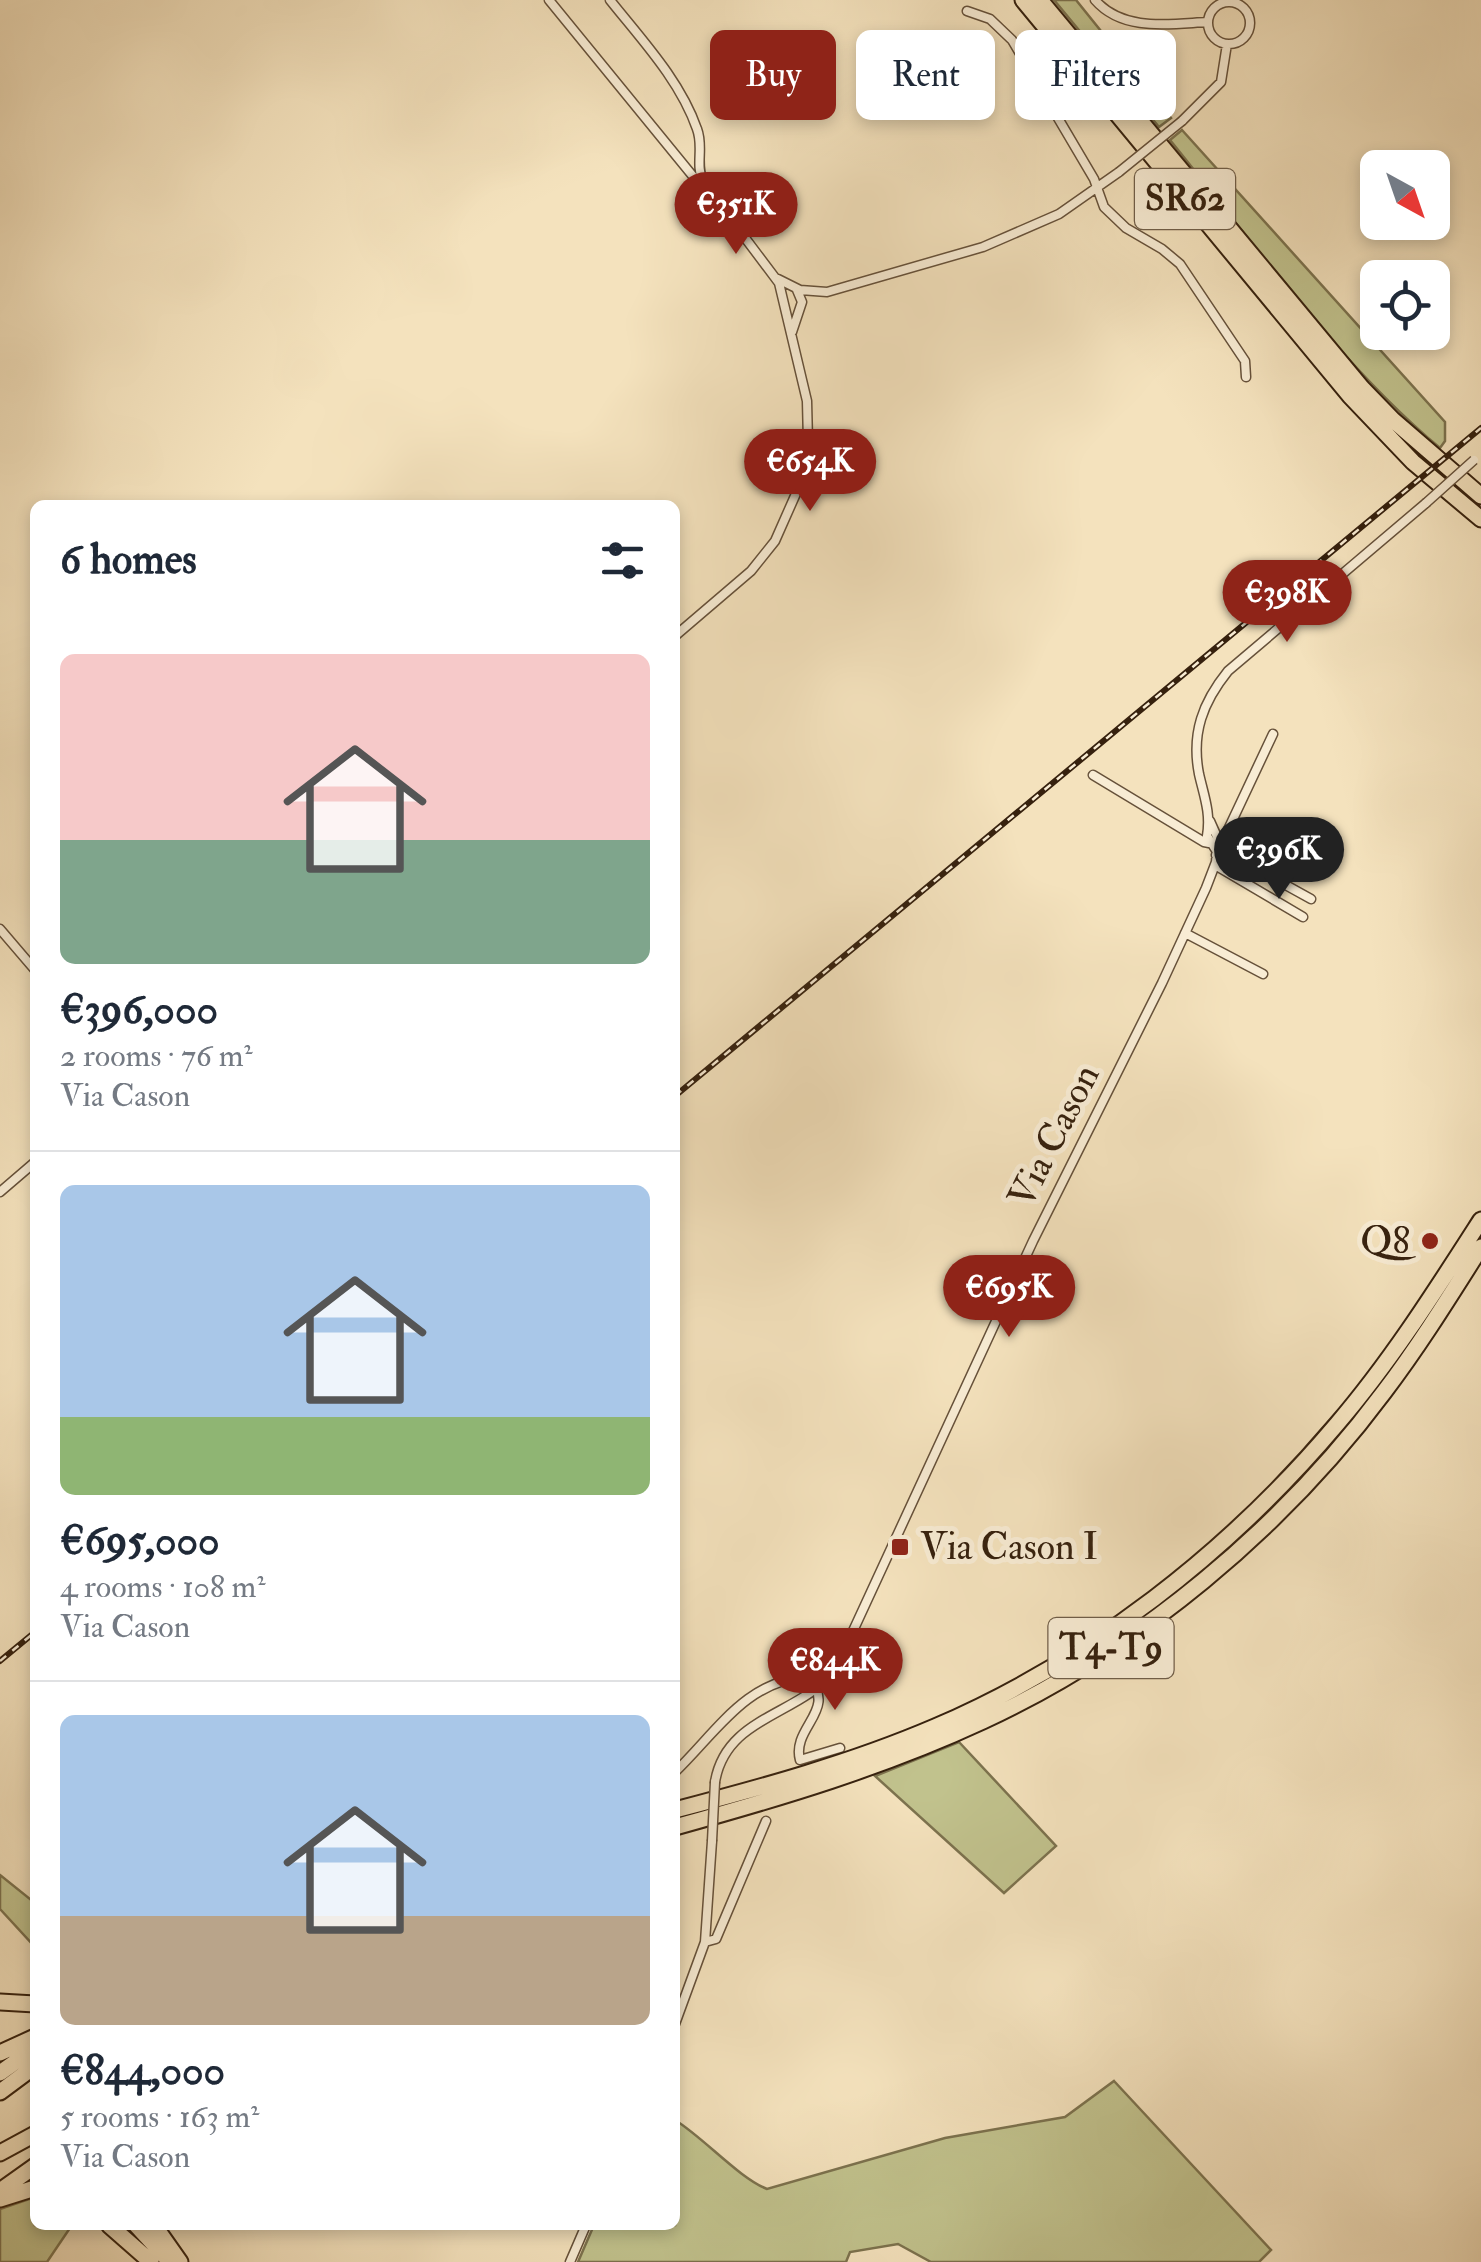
<!DOCTYPE html>
<html lang="en">
<head>
<meta charset="utf-8">
<style>
	body { margin:0; font-family:"IM FELL Double Pica",serif; background:#f6f6f7; color:#1f2937; height:100vh; display:flex; flex-direction:column; font-size:38px; white-space:nowrap }
	* { box-sizing:border-box; margin:0 }
	p { font-size:32px; color:#747a83 }
	.icon { flex:none; width:55px; height:55px; fill:none; stroke:currentColor; stroke-width:2; stroke-linecap:round; stroke-linejoin:round }
	.map { position:relative; flex:1; overflow:hidden }
	.details { position:absolute; left:30px; top:500px; width:650px; height:1730px; display:flex; flex-direction:column; background:#fff; border-radius:15px; box-shadow:0 5px 15px #0003 }
	.details>* { flex:none }
	.top-card { position:absolute; left:710px; top:30px; width:620px; height:90px; display:flex; gap:20px }
	.needle { width:65px; rotate:140deg }
	.tools { position:absolute; left:1360px; top:150px; display:grid; gap:20px }
	.tools a { display:grid; place-items:center; width:90px; height:90px; border-radius:15px; background:#fff; box-shadow:0 5px 15px #0003; font-size:50px }
	.price { position:absolute; translate:-50% -85px; padding:0 22px; border-radius:35px; background:#8f2418; color:#fff; font-size:32px; line-height:65px; filter:drop-shadow(0 2px 5px #0008) }
	.price::after { content:''; position:absolute; left:50%; top:60px; width:30px; height:22px; margin-left:-15px; background:inherit; clip-path:polygon(0 0,100% 0,50% 100%) }
	.price.selected { background:#222; color:#fff }
	ul { padding:0; list-style:none }
	li { display:grid; align-content:center; gap:20px; height:530px; padding:0 30px }
	li+li { border-top:2px solid #e0e1e3 }
	li span { display:grid; place-items:center; height:310px; border-radius:15px; color:#555 }
	li>.icon { margin-inline-start:auto }
	span .icon { width:180px; height:180px; fill:#fffc; stroke-width:1 }
	li b { font-size:42px }
	h2 { display:flex; justify-content:space-between; align-items:center; height:120px; padding:0 30px; font-size:42px }
	.tag { padding:0 35px; border-radius:15px; background:#fff; box-shadow:0 5px 15px #0003; font-size:35px; line-height:90px }
	.tag.selected { background:#8f2418; color:#fff }
	.map>svg:first-child { display:block }
</style>
</head>
<body>
<div class="map">
<svg width="1481" height="2262" viewBox="0 0 1481 2262">
	<rect width="100%" height="100%" fill="#f4e2bd"/>
	<filter id="stains"><feTurbulence type="fractalNoise" baseFrequency=".002" numOctaves="4"/><feColorMatrix values="0 0 0 0 .2 0 0 0 0 .09 0 0 0 0 .02 0 0 0 .5 -.17"/></filter>
	<radialGradient id="worn" r=".72"><stop offset=".6" stop-color="#630" stop-opacity="0"/><stop offset="1" stop-color="#630" stop-opacity=".3"/></radialGradient>
	<path fill="#c1c28d" stroke="#7c724e" stroke-width="2.5" d="M 1054,0 L 1076,0 L 1171,118 L 1159,127 Z
		M 1182,130 L 1445,422 L 1445,441 L 1440,448 C 1339,364 1253,242 1170,140 Z
		M 959,1742 L 1056,1846 L 1004,1893 L 875,1776 Z
		M 0,1875 L 35,1903 L 35,1947 L 0,1909 Z
		M 1114,2081 L 1271,2250 L 1259,2262 L 931,2262 L 898,2244 L 850,2252 L 846,2262 L 578,2262 L 594,2225 L 675,2225 L 675,2120 C 704,2138 739,2178 767,2189 L 945,2138 L 1065,2117 Z
		M 35,2197 L 35,2225 L 72,2225 L 47,2262 L 0,2262 L 0,2209 Z"/>
	<g fill="none" stroke-linecap="round" stroke-linejoin="round">
		<g stroke="#66513a" stroke-width="11">
			<path id="street" d="M 549,0 L 723,213
				M 610,0 C 641,39 680,80 697,129 C 704,147 695,164 703,182 L 779,283 L 807,401 L 808,442 L 802,480 L 775,541 L 751,571 L 675,636
				M 1095,0 C 1123,32 1169,24 1207,22
				M1208 23a21 21 0 1 1 42 0a21 21 0 1 1-42 0Z
				M 967,11 L 990,19 L 1012,40 L 1094,179 L 1104,207 L 1126,228 L 1162,249 L 1180,264 L 1245,361 L 1246,377
				M 1182,121 L 1221,82 L 1227,44
				M 778,279 L 800,290 L 827,292 L 983,247 L 1059,214 L 1119,172
				M 792,332 L 802,302 L 797,290
				M 1093,775 L 1204,842 L 1209,843
				M 1216,850 L 1207,836 C 1211,813 1204,796 1199,774 C 1191,733 1203,702 1228,671 L 1426,503
				M 1218,851 L 1273,734
				M 1216,855 L 1230,856 L 1264,873 L 1281,843 L 1326,867
				M 1215,865 L 1303,917
				M 1264,873 L 1311,899
				M 0,929 L 35,970
				M 1185,933 L 1263,974
				M 0,1192 L 35,1162
				M 675,1772 C 715,1734 746,1680 807,1677 C 840,1709 791,1727 800,1760 L 840,1748
				M 715,1782 C 726,1716 799,1716 835,1670 L 1033,1241 L 1162,983 L 1206,888 L 1216,862 L 1218,839 L 1210,821
				M 705,1942 L 716,1939 L 766,1821
				M 675,2024 L 705,1942 L 712,1841
				M 570,2262 L 586,2225"/>
		</g>
		<g stroke="#36210e" stroke-width="19">
			<path id="highway" d="M 1023,0 L 1350,396 L 1413,462 L 1481,519
				M 1040,0 L 1362,388 L 1393,420 L 1481,496
				M 675,1810 C 763,1787 851,1763 935,1727 C 1091,1660 1228,1553 1337,1424 C 1391,1361 1436,1290 1481,1220
				M 675,1827 C 780,1798 884,1767 983,1721 C 1138,1649 1282,1529 1384,1392 C 1419,1346 1450,1296 1481,1247
				M 0,2002 L 35,2004
				M 0,2053 L 35,2037
				M 0,2073 L 35,2048
				M 0,2092 L 35,2066
				M 0,2153 L 35,2134
				M 0,2191 L 35,2166
				M 0,2199 L 35,2188
				M 109,2225 L 151,2262
				M 136,2225 L 170,2262
				M 154,2225 L 180,2262"/>
		</g>
		<use href="#street" stroke="#f8ecd4" stroke-width="8"/>
		<use href="#highway" stroke="#f4e2bd" stroke-width="15"/>
		<g stroke="#36210e" stroke-width="6">
			<path id="rail" d="M 675,1096 L 1481,428
				M 0,1661 L 35,1632"/>
		</g>
		<use href="#rail" stroke="#f8ecd4" stroke-width="2.5" stroke-dasharray="8" stroke-linecap="butt"/>
		<g stroke="#66513a" stroke-width="11" stroke-linecap="butt">
			<path id="street-bridge" d="M 1119,172 L 1182,121
				M 1426,503 L 1474,460
				M 712,1841 L 715,1782"/>
		</g>
		<use href="#street-bridge" stroke="#f8ecd4" stroke-width="8"/>
	</g>
	<g fill="#8f2418" stroke="#f8ecd4" stroke-width="4">
		<circle cx="1430" cy="1241" r="10"/>
		<rect x="890" y="1537" width="20" height="20" rx="5"/>
	</g>
	<g text-anchor="middle" dominant-baseline="central" stroke-width="10" stroke-linejoin="round" paint-order="stroke">
		<g fill="#f8ecd4" stroke="#705e49" stroke-width="2.5">
			<rect x="1135" y="169" width="100" height="60" rx="8"/>
			<rect x="1048.5" y="1618" width="125" height="60" rx="8"/>
		</g>
		<g font-size="35" font-weight="bold" fill="#36210e">
			<text x="1185" y="199">SR62</text>
			<text x="1111" y="1648">T4-T9</text>
		</g>
		<g font-size="38" fill="#36210e" stroke="#f8ecd4">
			<text transform="translate(1054 1136) rotate(-63)">Via Cason</text>
		</g>
		<g font-size="38" fill="#36210e" stroke="#f8ecd4" text-anchor="end">
			<text x="1410" y="1241">Q8</text>
			<text x="920" y="1547" text-anchor="start">Via Cason I</text>
		</g>
	</g>
	<rect width="100%" height="100%" filter="url(#stains)"/>
	<rect width="100%" height="100%" fill="url(#worn)"/>
</svg>
<div class="tools">
<a><svg class="needle" viewBox="-14 -14 28 28"><path d="M0-13l5 13h-10z" fill="#e53935"/><path d="M0 13l5-13h-10z" fill="#747a83"/></svg></a>
<a><svg class="icon" aria-label="locate" viewBox="0 0 24 24"><circle cx="12" cy="12" r="6"/><path d="M12 2v4M12 18v4M2 12h4M18 12h4"/></svg></a>
</div>
<b class="price" style="left:736px;top:257px">€351K</b>
<b class="price" style="left:810px;top:514px">€654K</b>
<b class="price" style="left:1287px;top:645px">€398K</b>
<b class="price selected" style="left:1279px;top:902px">€396K</b>
<b class="price" style="left:1009px;top:1340px">€695K</b>
<b class="price" style="left:835px;top:1713px">€844K</b>
<div class="top-card">
<a class="tag selected">Buy</a>
<a class="tag">Rent</a>
<a class="tag">Filters</a>
</div>
<section class="details">
<h2>6 homes<svg class="icon" aria-label="filters" viewBox="0 0 24 24"><path d="M4 7h16M4 17h16"/><circle cx="9" cy="7" r="2"/><circle cx="15" cy="17" r="2"/></svg></h2>
<ul>
<li><span style="background:linear-gradient(#f6c9c9 60%,#7fa58c 0)"><svg class="icon" aria-label="home" viewBox="0 0 24 24"><path d="M3 11l9-7 9 7M6 9v11h12V9"/></svg></span><div><b>€396,000</b><p>2 rooms · 76 m²</p><p>Via Cason</p></div></li>
<li><span style="background:linear-gradient(#a9c7e8 75%,#8fb573 0)"><svg class="icon" aria-label="home" viewBox="0 0 24 24"><path d="M3 11l9-7 9 7M6 9v11h12V9"/></svg></span><div><b>€695,000</b><p>4 rooms · 108 m²</p><p>Via Cason</p></div></li>
<li><span style="background:linear-gradient(#a9c7e8 65%,#b9a48a 0)"><svg class="icon" aria-label="home" viewBox="0 0 24 24"><path d="M3 11l9-7 9 7M6 9v11h12V9"/></svg></span><div><b>€844,000</b><p>5 rooms · 163 m²</p><p>Via Cason</p></div></li>
</ul>
</section>
</div>
</body>
</html>
